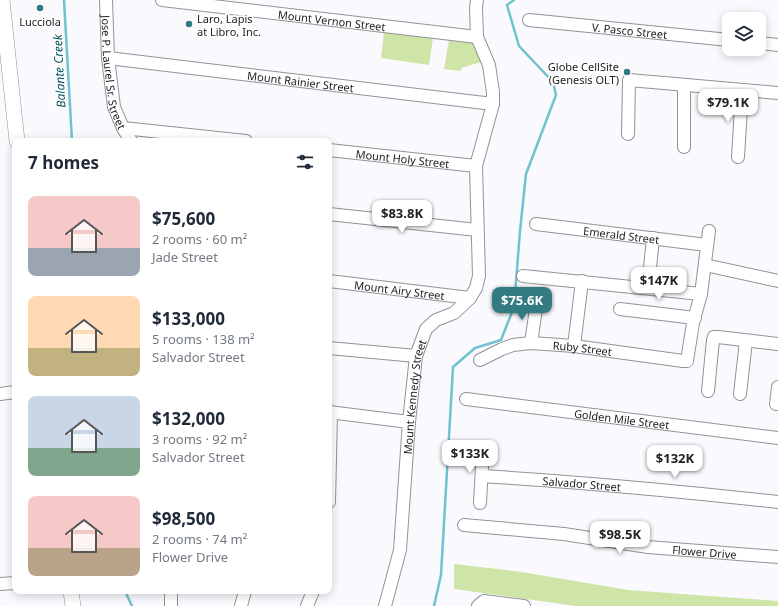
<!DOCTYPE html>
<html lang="en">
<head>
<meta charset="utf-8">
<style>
	body { margin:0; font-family:"Noto Sans",sans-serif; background:#f6f6f7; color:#1f2937; height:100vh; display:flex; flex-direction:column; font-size:15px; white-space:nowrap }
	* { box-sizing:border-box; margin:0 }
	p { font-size:13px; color:#747a83 }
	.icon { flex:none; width:22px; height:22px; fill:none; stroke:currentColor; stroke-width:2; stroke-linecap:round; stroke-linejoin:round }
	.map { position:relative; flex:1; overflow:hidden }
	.panel { position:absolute; left:12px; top:138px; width:320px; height:456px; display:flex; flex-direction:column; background:#fff; border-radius:8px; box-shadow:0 2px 10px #0003 }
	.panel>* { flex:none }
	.fabs { position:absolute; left:722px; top:12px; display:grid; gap:8px }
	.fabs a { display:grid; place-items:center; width:44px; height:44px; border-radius:8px; background:#fff; box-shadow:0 2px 10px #0003; font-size:20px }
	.price { position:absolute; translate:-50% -34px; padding:0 9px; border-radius:8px; background:#fff; color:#222; font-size:13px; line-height:26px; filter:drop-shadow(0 1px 2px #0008) }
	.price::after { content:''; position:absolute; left:50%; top:24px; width:12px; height:9px; margin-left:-6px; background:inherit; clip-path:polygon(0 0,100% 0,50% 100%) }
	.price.on { background:#337b82; color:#fff }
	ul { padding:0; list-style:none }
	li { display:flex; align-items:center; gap:12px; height:100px; padding:0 16px }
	li span { display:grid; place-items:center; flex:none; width:112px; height:80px; border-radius:8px; color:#555 }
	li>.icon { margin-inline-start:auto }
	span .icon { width:48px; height:48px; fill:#fffc; stroke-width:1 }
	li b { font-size:17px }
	h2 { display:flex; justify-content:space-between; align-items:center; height:48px; padding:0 16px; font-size:17px }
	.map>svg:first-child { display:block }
</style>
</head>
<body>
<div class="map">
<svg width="778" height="606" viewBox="0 0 778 606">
	<rect width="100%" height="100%" fill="#fafafe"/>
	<path fill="#cfe4a7" d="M 384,32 L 433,38 L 429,65 L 381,58 Z
		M 449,40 L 471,41 L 474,43 L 481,62 L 461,68 L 461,71 L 444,69 Z
		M 454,564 L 522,572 L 628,590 L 778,601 L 778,606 L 576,606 L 454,589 Z"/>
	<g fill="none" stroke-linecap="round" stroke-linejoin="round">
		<path stroke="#6fc2d0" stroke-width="2.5" d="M 64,0 L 72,141
			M 125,591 L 132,606
			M 434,606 L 441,575 L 453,367 L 475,348 L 501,340 L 514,307 L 520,231 L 526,174 L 556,95 L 553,82 L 519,46 L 507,5 L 514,0"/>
		<g stroke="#939397" stroke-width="14">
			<g id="minor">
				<path id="s1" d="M 106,0 L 108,58 L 114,107 L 123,128 L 131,141"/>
				<path id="s2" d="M 162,0 L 477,37"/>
				<path id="s3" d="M 529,20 L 729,40"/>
				<path d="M 759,43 L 778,45"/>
				<path id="s4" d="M 108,58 L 493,104"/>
				<path d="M 123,128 L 246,141"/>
				<path d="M 628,134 L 629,80 L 778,93"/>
				<path d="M 684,147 L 684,85"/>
				<path id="s5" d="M 329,150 L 476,166"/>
				<path d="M 738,157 L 742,91"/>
				<path d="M 329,214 L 477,230"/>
				<path id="s6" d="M 536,224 L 707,245"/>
				<path d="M 705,265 L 778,281"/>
				<path d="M 523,276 L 701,294"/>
				<path id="s7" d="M 329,281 L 470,298"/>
				<path d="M 648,288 L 653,238"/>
				<path d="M 620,309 L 695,318"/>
				<path d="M 531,343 L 537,302"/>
				<path d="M 574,346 L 582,281"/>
				<path d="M 329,348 L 416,356"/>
				<path id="s8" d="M 480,360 L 502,349 L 513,345 L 531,343 L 574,346 L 683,361 L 687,361 L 693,323 L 701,294 L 709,231"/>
				<path d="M 708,391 L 713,340 L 714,337 L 718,337 L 778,344"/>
				<path d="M 0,394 L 15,392"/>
				<path d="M 740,394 L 746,341"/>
				<path id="s9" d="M 466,399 L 778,438"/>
				<path d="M 776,404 L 778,387"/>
				<path d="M 329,412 L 409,422"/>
				<path id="s10" d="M 482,476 C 581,482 679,491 778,502"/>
				<path d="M 329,502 L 331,412"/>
				<path d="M 480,503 L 483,447"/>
				<path id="s11" d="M 464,525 L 564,534 L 648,547 L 778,557"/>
				<path d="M 0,584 L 15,583"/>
				<path d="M 171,606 L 171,591"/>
				<path d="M 241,606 L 245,591"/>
				<path d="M 307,606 L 313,591"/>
				<path id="s12" d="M 385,606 L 400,550 L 409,422 L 416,356 L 426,329 L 436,320 L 454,313 L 470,298 L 476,288 L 479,276 L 476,166 L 493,104 L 493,92 L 489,65 L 477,37 L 476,8 L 477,0"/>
				<path d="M 478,606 L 484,601 L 524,606"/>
			</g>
		</g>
		<g stroke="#939397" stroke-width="16">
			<path id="major" d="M 2,0 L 17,141
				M 71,591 L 73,606"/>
		</g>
		<use href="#minor" stroke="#fff" stroke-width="12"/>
		<use href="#major" stroke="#fff" stroke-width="15"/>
	</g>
	<g fill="#337b82" stroke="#fff" stroke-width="1.5">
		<circle cx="40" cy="8" r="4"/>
		<circle cx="189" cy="24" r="4"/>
		<circle cx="627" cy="72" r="4"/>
	</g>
	<g text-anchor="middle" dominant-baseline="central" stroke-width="3.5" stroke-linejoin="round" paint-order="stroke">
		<g font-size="11" fill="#1b1b1d" stroke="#fff" text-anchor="start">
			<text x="197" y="18">Laro, Lapis<tspan x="197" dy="13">at Libro, Inc.</tspan></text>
			<text x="40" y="21" text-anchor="middle">Lucciola</text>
			<text x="619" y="66" text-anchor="end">Globe CellSite<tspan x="619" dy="13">(Genesis OLT)</tspan></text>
		</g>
		<g font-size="11" fill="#1b1b1d" stroke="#fff">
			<text stroke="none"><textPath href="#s2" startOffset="171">Mount Vernon Street</textPath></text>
			<text stroke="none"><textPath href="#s3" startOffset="101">V. Pasco Street</textPath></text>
			<text stroke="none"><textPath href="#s1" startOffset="73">Jose P. Laurel Sr. Street</textPath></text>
			<text stroke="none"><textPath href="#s4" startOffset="194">Mount Rainier Street</textPath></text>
			<text stroke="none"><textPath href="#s5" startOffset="74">Mount Holy Street</textPath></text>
			<text stroke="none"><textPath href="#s6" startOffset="86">Emerald Street</textPath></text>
			<text stroke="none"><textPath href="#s7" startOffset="71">Mount Airy Street</textPath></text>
			<text stroke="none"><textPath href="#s8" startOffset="106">Ruby Street</textPath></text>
			<text stroke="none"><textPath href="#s12" startOffset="212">Mount Kennedy Street</textPath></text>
			<text stroke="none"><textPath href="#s9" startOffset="157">Golden Mile Street</textPath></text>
			<text stroke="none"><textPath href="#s10" startOffset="100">Salvador Street</textPath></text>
			<text stroke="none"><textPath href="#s11" startOffset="242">Flower Drive</textPath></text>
		</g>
		<g font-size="12" font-style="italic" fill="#02515b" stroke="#fff">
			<text transform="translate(59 71) rotate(-93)">Balante Creek</text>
		</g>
	</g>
</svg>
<div class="fabs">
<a><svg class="icon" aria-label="layers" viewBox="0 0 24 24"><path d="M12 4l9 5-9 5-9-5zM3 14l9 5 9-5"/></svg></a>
</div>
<b class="price" style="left:728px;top:123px">$79.1K</b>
<b class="price" style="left:402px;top:234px">$83.8K</b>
<b class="price" style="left:659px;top:301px">$147K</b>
<b class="price on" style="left:522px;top:321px">$75.6K</b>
<b class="price" style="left:470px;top:474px">$133K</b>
<b class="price" style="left:675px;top:479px">$132K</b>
<b class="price" style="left:620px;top:555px">$98.5K</b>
<section class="panel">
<h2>7 homes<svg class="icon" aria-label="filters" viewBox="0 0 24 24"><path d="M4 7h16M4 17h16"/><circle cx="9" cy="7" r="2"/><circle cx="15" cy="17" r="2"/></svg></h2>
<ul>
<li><span style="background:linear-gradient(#f6c9c9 65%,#9aa5b1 0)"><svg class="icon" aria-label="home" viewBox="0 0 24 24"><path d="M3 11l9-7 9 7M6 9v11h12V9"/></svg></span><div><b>$75,600</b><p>2 rooms · 60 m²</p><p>Jade Street</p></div></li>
<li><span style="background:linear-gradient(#ffd9b3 65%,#c2b280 0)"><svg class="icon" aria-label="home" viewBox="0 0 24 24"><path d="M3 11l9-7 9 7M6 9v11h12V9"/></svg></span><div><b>$133,000</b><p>5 rooms · 138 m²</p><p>Salvador Street</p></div></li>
<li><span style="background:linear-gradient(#c9d6e8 65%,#7fa58c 0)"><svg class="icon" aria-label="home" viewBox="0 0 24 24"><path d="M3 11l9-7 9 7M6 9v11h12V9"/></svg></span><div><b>$132,000</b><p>3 rooms · 92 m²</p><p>Salvador Street</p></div></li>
<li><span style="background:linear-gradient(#f6c9c9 65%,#b9a48a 0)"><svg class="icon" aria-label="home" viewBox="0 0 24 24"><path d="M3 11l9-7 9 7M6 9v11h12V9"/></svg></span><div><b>$98,500</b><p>2 rooms · 74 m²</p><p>Flower Drive</p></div></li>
</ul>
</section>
</div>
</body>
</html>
